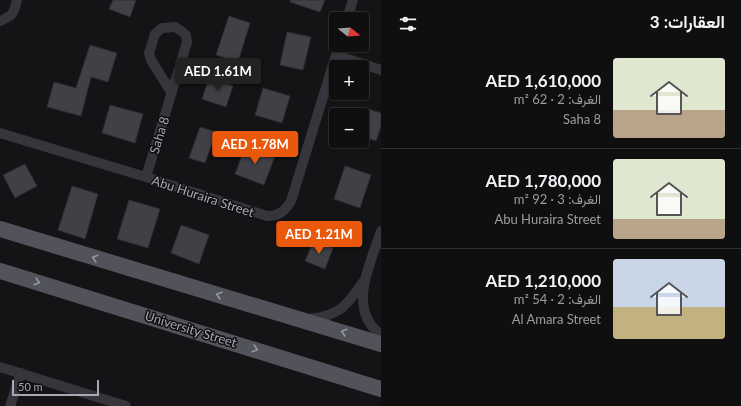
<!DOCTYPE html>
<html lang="ar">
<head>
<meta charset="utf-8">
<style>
	body { margin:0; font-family:Lato,Vazirmatn,sans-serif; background:#1d1d1e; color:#f1f3f6; direction:rtl; height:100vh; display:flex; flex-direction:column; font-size:15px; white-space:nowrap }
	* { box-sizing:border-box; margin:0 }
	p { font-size:13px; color:#9b9c9f }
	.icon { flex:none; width:22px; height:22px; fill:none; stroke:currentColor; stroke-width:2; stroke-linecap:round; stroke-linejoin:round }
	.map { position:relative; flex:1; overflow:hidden; direction:ltr }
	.details { display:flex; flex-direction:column; background:#0f0f10; width:360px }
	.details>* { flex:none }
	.needle { width:26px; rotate:107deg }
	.controls { position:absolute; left:329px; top:12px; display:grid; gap:8px }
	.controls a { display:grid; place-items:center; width:40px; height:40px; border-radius:4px; background:#0f0f10; box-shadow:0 1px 3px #0004,0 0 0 1px #2f2f30; font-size:20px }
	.scale { position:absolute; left:12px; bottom:10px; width:87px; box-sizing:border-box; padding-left:4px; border:2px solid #a6a9b6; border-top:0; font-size:11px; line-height:14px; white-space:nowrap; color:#a6a9b6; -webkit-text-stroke:3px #0f0f11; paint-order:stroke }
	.price { position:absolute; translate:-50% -34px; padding:0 9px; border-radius:4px; background:#ea580c; color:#fff; font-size:13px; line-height:26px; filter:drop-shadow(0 1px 2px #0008) }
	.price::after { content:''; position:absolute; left:50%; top:24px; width:12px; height:9px; margin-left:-6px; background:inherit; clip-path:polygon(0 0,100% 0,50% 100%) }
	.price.on { background:#222; color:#fff }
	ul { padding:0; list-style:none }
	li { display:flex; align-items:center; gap:12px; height:100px; padding:0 16px }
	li+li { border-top:1px solid #2f2f30 }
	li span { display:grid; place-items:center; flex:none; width:112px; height:80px; border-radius:4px; color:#555 }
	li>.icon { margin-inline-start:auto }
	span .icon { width:48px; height:48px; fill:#fffc; stroke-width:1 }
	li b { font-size:17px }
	h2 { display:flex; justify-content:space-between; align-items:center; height:48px; padding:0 16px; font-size:17px }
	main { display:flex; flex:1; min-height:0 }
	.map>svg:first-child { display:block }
</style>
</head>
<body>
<main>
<section class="details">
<h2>العقارات: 3<svg class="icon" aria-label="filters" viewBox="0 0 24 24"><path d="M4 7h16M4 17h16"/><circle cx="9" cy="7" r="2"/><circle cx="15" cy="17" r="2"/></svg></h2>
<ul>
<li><span style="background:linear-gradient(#dfe7d0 65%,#b9a48a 0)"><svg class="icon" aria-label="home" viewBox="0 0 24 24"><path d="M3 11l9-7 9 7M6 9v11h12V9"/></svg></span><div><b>AED 1,610,000</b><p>الغرف: 2 · 62 m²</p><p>Saha 8</p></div></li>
<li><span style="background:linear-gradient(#dfe7d0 75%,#b9a48a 0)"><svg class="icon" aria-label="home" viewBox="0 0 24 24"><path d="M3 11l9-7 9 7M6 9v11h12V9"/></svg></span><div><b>AED 1,780,000</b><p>الغرف: 3 · 92 m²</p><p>Abu Huraira Street</p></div></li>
<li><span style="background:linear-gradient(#c9d6e8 60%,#c2b280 0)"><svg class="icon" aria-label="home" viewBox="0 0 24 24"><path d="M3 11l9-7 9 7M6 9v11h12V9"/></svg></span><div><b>AED 1,210,000</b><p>الغرف: 2 · 54 m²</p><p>Al Amara Street</p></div></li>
</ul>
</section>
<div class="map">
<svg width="381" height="406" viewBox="0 0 381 406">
	<rect width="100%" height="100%" fill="#141416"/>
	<path fill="#404146" stroke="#2e2e32" d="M 113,0 L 136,0 L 130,17 L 109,9 Z
		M 290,0 L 325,0 L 320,12 L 290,2 Z
		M 229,16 L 250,23 L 238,62 L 216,55 Z
		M 287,32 L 311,37 L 303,70 L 280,65 Z
		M 90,45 L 117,53 L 108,82 L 91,77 L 81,116 L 47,107 L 54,82 L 76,88 Z
		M 209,78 L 233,86 L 226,107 L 202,99 Z
		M 263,88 L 290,96 L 282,123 L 255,115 Z
		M 110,105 L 143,114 L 135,143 L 102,133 Z
		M 362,107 L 381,113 L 381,126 L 376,141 L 362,136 Z
		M 200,127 L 216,132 L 205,163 L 189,158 Z
		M 246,145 L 275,156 L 264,185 L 235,174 Z
		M 25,164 L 37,186 L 15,198 L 3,175 Z
		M 345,166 L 371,175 L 360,208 L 334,199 Z
		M 72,186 L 98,194 L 85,239 L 58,230 Z
		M 129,200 L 160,209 L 148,248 L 117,239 Z
		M 181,225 L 209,235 L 199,264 L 171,253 Z
		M 314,240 L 333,248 L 325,269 L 305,261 Z"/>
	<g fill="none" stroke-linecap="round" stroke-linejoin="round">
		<path stroke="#35353b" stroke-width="10" d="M 347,19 L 353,0
			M 0,21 C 14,15 13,14 17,0
			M 336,55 L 381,70
			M 0,133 L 146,177 L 267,216 C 279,216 285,211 291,201 L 339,45
			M 146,177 L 187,42 L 186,35 L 180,30 L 175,27 L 162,28 L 155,34 L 149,53 L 151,60 L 171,92
			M 381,231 C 371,263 346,309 381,335
			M 308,319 C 339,316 346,307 363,282
			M 0,367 L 126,406
			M 10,406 L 21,373"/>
		<path stroke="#51525a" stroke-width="16" d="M 0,229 L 381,344
			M 0,271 L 381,389"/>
	</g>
	<defs><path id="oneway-chevron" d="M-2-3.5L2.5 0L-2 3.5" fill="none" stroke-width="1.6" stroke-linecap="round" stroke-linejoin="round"/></defs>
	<g stroke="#9598a4">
		<use href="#oneway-chevron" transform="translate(95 258) rotate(-163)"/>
		<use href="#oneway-chevron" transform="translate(37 282) rotate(17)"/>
		<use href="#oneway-chevron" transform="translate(219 295) rotate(-163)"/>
		<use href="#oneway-chevron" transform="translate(344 332) rotate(-163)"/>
		<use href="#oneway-chevron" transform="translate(255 349) rotate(17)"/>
	</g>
	<g text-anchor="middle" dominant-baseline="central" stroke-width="3" stroke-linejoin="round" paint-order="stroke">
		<g font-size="13" fill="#a6a9b6" stroke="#0f0f11">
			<text transform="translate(159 135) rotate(-73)">Saha 8</text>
			<text transform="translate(203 196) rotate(18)">Abu Huraira Street</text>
			<text transform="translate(191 329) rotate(17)">University Street</text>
		</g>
	</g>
</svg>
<div class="controls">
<a><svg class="needle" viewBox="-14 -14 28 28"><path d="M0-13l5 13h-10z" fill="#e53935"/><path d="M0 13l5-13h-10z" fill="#9b9c9f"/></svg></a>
<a>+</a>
<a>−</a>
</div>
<div class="scale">50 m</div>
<b class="price on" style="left:218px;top:92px">AED 1.61M</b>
<b class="price" style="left:255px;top:165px">AED 1.78M</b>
<b class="price" style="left:319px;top:255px">AED 1.21M</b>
</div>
</main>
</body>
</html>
